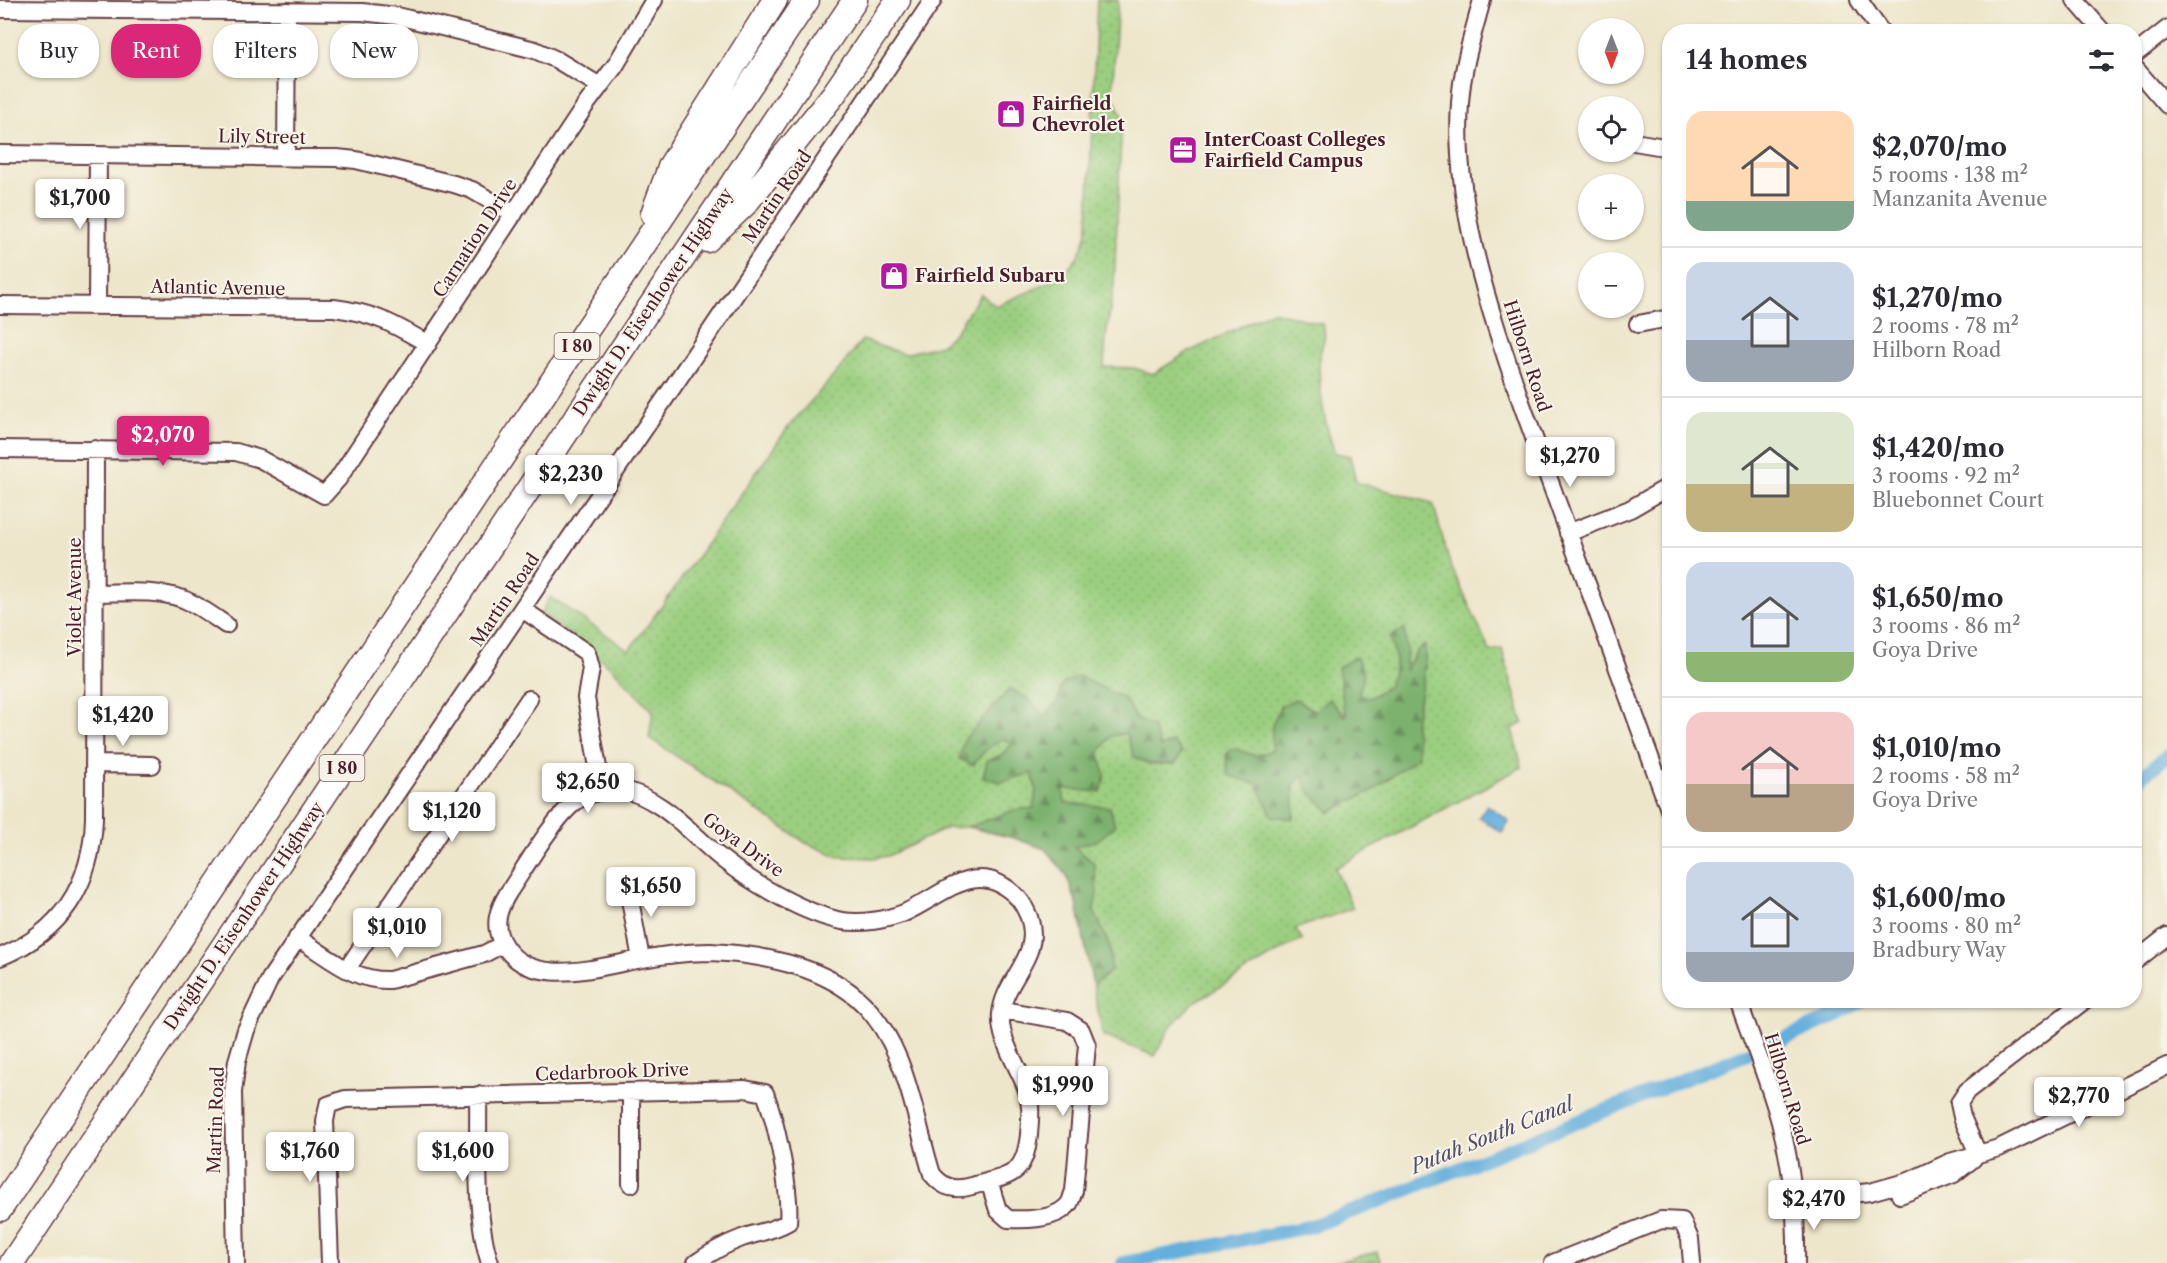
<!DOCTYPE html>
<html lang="en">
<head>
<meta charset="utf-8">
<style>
	body { margin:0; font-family:"Libre Caslon Text",serif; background:#f2f2f3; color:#2b2b33; height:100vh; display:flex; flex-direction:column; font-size:22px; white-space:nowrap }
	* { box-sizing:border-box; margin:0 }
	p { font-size:20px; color:#7c7c81 }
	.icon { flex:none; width:33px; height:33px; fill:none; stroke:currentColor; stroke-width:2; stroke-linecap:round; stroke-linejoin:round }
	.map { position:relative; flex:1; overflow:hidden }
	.panel { position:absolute; left:1662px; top:24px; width:480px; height:984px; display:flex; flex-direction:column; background:#fff; border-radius:24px; box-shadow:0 2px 4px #0004 }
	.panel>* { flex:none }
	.top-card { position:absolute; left:18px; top:24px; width:570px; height:54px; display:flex; gap:12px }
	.needle { width:39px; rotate:180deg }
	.buttons { position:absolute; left:1578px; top:18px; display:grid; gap:12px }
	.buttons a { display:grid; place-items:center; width:66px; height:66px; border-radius:50%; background:#fff; box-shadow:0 2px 4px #0004; font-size:30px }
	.price { position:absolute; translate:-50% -51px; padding:0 14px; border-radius:6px; background:#fff; color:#222; font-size:20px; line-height:39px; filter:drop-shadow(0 2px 3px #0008) }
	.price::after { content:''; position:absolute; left:50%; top:36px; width:18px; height:14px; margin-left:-9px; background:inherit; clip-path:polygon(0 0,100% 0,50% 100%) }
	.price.on { background:#db2777; color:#fff }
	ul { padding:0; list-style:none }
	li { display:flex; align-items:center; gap:18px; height:150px; padding:0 24px }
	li+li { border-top:2px solid #e1e1e2 }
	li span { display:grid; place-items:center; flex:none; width:168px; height:120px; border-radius:18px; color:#555 }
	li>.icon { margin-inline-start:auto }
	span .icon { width:72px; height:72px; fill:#fffc; stroke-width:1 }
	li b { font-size:26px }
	h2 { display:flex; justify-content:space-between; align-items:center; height:72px; padding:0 24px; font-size:26px }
	.tag { padding:0 21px; border-radius:24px; background:#fff; box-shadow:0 2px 4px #0004; font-size:21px; line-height:54px }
	.tag.on { background:#db2777; color:#fff }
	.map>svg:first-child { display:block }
</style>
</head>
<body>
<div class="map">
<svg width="2167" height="1263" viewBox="0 0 2167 1263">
	<defs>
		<pattern id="grass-dots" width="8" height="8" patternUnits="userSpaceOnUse" patternTransform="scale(1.5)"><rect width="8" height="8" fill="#9bcf80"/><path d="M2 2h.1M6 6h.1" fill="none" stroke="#87b16f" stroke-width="1.8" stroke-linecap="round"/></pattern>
		<pattern id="forest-firs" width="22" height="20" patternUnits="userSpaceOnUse" patternTransform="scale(1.5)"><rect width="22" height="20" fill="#7cb26e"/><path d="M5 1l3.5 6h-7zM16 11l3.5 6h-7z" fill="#68905b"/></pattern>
		<pattern id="park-crowns" width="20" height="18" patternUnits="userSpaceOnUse" patternTransform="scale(1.5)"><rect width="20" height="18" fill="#9bcf80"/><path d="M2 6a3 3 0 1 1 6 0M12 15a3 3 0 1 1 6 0" fill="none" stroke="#87b16f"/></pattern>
		<pattern id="water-ripples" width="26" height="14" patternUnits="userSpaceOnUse" patternTransform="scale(1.5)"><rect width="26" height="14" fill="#64afdd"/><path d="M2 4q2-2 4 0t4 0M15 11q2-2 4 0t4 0" fill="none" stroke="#548eb3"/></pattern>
	</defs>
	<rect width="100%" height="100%" fill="#f7f3e8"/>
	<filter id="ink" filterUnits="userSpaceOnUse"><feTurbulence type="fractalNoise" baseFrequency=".0167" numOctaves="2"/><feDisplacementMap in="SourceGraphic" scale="12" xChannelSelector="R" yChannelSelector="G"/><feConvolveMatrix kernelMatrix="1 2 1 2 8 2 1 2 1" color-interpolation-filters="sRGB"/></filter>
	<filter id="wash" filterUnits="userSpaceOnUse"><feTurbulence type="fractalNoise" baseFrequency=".008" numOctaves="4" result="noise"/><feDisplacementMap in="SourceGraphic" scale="24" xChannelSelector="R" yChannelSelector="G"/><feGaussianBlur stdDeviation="1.35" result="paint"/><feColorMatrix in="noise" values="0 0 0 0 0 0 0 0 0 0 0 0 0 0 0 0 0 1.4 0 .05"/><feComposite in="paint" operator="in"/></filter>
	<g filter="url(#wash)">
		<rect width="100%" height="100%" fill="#eee6ca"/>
		<path fill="url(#grass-dots)" stroke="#727756" stroke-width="1.5" d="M 1097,0 L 1118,0 L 1112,95 L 1122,116 L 1114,284 L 1106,337 L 1104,367 L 1134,368 L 1153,374 L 1185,354 L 1272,311 L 1322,324 C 1329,342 1320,343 1319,360 C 1319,392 1324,423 1335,453 L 1350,456 L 1356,482 L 1433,503 L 1450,564 L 1490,651 L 1502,649 L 1523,723 L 1512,729 L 1522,767 L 1335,868 L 1353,908 L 1295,929 L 1303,940 L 1287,947 L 1193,1003 L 1170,1027 L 1155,1056 L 1103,1036 L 1077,904 L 1066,874 L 1045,849 L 1014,838 L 968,827 L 947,828 L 888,856 L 873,858 L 839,857 L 806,843 L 649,738 L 653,711 L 612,668 L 541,613 L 550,597 L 629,650 L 670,595 L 789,426 L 838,371 L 862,340 L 904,354 L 941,345 L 955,332 L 981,294 L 996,306 C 1038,286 1081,279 1088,225 Z"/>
		<path fill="url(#forest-firs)" stroke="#63684c" stroke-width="1.5" d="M 1404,629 L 1407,651 L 1405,671 L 1417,651 L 1425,645 L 1425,667 L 1415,724 L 1418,757 L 1373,790 L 1330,812 L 1308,790 L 1302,775 L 1294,785 L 1294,819 L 1272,816 L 1257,784 L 1228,775 L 1226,755 L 1233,748 L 1256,756 L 1272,750 L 1272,725 L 1280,707 L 1295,699 L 1315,711 L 1329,699 L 1345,716 L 1338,667 L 1356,657 L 1364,673 L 1359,694 L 1370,698 L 1389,686 L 1396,661 L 1390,637 Z
			M 1078,676 L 1125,699 L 1135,718 L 1153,727 L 1160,747 L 1173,742 L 1182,752 L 1175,764 L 1149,764 L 1134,757 L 1126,733 L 1111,736 L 1099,752 L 1105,776 L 1101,792 L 1063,789 L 1065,803 L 1110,807 L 1115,826 L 1098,840 L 1074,847 L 1094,863 L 1097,893 L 1094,911 L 1110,947 L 1111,971 L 1093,985 L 1077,904 L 1066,874 L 1045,849 L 1014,838 L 968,827 L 1014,810 L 1034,808 L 1036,789 L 1032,773 L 1001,782 L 983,777 L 987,761 L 1001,755 L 1012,744 L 1003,738 L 986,750 L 973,765 L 959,759 L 964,740 L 1010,689 L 1028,698 L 1045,717 L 1057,702 L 1063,684 Z"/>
		<path fill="url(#park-crowns)" stroke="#727756" stroke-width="1.5" d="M 1377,1252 L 1381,1263 L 1331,1263 Z"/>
		<path fill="url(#water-ripples)" stroke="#576784" stroke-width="1.5" d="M 1487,805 L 1509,821 L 1502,833 L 1479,817 Z"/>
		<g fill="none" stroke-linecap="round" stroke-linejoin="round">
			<path stroke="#64afdd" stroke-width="14" d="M 2134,783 L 2167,756
				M 1123,1263 L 1308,1227 L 1359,1209 L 1777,1042 L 1839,1014 L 1863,1000"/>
		</g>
	</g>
	<g filter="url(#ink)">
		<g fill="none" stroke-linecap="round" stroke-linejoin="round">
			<g stroke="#633d43" stroke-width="20">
				<path id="minor" d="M 1482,0 C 1473,34 1462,68 1460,103 C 1453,204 1489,308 1521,402 L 1670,812
					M 1859,0 L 1881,32
					M 2075,0 L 2103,32
					M 0,9 L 362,12 L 397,16 L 535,50 L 557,60 L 600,86
					M 2134,55 L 2167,29
					M 2134,67 L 2167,105
					M 1634,142 L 1670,148
					M 0,154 L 337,158 L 356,160 L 454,184 L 472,190 L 514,214
					M 286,157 L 287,11
					M 0,305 L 334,308 C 374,313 394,324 428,344
					M 97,306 L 98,155
					M 1638,324 L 1670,318
					M 0,449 L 236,452 L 260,459 L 324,495 L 338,479 L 585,106 L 615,66 L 654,0
					M 1568,533 L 1630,509 L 1670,486
					M 94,593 C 123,593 155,589 183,599 C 198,605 213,616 226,625
					M 522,609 L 587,653 L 591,668 L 586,698 L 602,791
					M 94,764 L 152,765
					M 619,789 C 661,796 690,833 722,859 C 752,883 805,914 842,921 C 862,924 886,920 904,913 C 943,896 977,855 1018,898 C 1023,903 1026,910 1029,917 C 1043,957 1004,978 1001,1014 C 999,1041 1018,1065 1027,1090 C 1032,1105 1030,1120 1029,1135 C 1024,1178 1009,1175 972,1186 C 955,1191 943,1188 932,1174 C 913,1114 907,1041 856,997 C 818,965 759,954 710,952 C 688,952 665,955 642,959 C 600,966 526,992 501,940 C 493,923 499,908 508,893 C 525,868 552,820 575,802 C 587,792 604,791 619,789 Z
					M 627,884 L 641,959
					M 297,938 C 327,955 353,982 390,980 L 484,954 L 503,944
					M 0,957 C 62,932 92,884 94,818 L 95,449
					M 2134,962 L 2167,936
					M 347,969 L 529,699
					M 1738,1000 C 1752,1041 1769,1081 1780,1122 C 1792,1168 1797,1215 1796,1263
					M 631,1092 L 631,1184
					M 478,1095 C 479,1146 474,1215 490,1263
					M 1978,1154 L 1962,1117 L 1959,1103 L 1967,1091 L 2085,1000
					M 989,1181 L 998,1210 L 1008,1219 C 1026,1220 1055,1220 1068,1205 C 1071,1202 1072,1195 1074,1191 L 1087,1045 L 1081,1030 L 1067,1021 L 1002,1010
					M 1900,1195 L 1954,1174 L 1973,1159
					M 1794,1200 L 1870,1192 L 1909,1181 L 1950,1162 L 1999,1148 L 2167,1066
					M 236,1263 L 233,1092 L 237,1061 L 246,1030 L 270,979 L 683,372 L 933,0
					M 330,1263 L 325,1121 L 328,1105 L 345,1099 L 745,1089 L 765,1093 C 776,1122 791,1191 788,1222 C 773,1231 758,1232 742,1238 C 726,1244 710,1253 696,1263
					M 1553,1263 L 1661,1220 L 1682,1221 L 1690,1239 L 1692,1263"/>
			</g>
			<g stroke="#633d43" stroke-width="27">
				<path id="highway" d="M 653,214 L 671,165 L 775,0
					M 707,240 L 745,204 L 834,94 L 898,0
					M 0,1209 L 807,0
					M 12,1263 L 855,0"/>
			</g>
			<use href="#minor" stroke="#fff" stroke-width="16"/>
			<use href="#highway" stroke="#fff" stroke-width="24"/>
		</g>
	</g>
	<defs>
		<g id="shop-square" transform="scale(1.5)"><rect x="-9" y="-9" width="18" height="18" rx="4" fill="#b5179e" stroke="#f7f3e8"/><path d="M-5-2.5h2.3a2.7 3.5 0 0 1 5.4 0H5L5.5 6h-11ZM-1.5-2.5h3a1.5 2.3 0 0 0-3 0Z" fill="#fff"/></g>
		<g id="office-square" transform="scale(1.5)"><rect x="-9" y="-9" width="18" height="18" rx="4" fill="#b5179e" stroke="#f7f3e8"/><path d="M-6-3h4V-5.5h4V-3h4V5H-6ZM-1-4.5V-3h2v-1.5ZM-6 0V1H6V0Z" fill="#fff"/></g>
	</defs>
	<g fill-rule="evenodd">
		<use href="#shop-square" x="1011" y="114"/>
		<use href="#office-square" x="1183" y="150"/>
		<use href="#shop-square" x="894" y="276"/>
	</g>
	<g text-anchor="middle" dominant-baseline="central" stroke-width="4.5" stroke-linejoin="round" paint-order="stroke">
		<g fill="#f7f3e8" stroke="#7e5f64" stroke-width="1.5">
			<rect x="554.5" y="333" width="45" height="26" rx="4.5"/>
			<rect x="319.5" y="755" width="45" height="26" rx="4.5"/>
		</g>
		<g font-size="16" font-weight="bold" fill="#4a1f2b">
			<text x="577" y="346">I 80</text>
			<text x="342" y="768">I 80</text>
		</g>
		<g font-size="18" font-weight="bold" fill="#4a1f2b" stroke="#f7f3e8" text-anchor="start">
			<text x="1032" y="104">Fairfield<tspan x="1032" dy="21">Chevrolet</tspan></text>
			<text x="1204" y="140">InterCoast Colleges<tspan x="1204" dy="21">Fairfield Campus</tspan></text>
			<text x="915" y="276">Fairfield Subaru</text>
		</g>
		<g font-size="18" fill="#4a1f2b" stroke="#f7f3e8">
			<text transform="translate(262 137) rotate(1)">Lily Street</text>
			<text transform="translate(777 197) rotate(-56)">Martin Road</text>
			<text transform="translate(475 238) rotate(-57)">Carnation Drive</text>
			<text transform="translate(218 288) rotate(1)">Atlantic Avenue</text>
			<text transform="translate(653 302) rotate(-56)">Dwight D. Eisenhower Highway</text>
			<text transform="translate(1527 356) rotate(72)">Hilborn Road</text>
			<text transform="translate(75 597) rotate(-90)">Violet Avenue</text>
			<text transform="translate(505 600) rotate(-56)">Martin Road</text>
			<text transform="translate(743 845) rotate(36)">Goya Drive</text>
			<text transform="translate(244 916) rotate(-56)">Dwight D. Eisenhower Highway</text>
			<text transform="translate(612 1072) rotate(-2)">Cedarbrook Drive</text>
			<text transform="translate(1787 1089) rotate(73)">Hilborn Road</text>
			<text transform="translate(216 1120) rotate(-88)">Martin Road</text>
		</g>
		<g font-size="20" font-style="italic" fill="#535169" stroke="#f7f3e8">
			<text transform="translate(1492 1135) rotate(-22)">Putah South Canal</text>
		</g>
	</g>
</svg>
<div class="buttons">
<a><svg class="needle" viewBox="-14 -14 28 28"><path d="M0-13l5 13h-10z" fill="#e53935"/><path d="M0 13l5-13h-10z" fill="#7c7c81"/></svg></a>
<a><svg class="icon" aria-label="locate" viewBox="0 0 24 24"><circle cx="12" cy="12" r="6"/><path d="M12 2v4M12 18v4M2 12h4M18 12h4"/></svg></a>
<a>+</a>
<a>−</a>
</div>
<b class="price" style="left:80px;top:230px">$1,700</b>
<b class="price on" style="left:163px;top:467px">$2,070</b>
<b class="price" style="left:1570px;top:488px">$1,270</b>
<b class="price" style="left:571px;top:506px">$2,230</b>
<b class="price" style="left:123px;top:747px">$1,420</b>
<b class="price" style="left:588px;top:814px">$2,650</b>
<b class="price" style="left:452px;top:843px">$1,120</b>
<b class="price" style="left:651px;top:918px">$1,650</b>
<b class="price" style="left:397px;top:959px">$1,010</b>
<b class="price" style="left:1063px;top:1117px">$1,990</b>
<b class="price" style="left:2079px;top:1128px">$2,770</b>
<b class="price" style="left:310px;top:1183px">$1,760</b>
<b class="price" style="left:463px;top:1183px">$1,600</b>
<b class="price" style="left:1814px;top:1231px">$2,470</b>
<div class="top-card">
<a class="tag">Buy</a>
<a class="tag on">Rent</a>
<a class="tag">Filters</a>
<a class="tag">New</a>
</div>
<section class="panel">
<h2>14 homes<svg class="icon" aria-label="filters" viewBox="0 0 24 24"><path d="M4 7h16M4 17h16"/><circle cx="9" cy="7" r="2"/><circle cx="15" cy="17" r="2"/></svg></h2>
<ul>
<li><span style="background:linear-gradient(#ffd9b3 75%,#7fa58c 0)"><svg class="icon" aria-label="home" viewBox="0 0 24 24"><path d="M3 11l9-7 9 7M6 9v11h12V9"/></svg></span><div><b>$2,070/mo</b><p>5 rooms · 138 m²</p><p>Manzanita Avenue</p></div></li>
<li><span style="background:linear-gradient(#c9d6e8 65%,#9aa5b1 0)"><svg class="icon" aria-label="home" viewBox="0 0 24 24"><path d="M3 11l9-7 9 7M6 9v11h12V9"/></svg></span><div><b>$1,270/mo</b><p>2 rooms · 78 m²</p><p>Hilborn Road</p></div></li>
<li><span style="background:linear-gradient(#dfe7d0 60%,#c2b280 0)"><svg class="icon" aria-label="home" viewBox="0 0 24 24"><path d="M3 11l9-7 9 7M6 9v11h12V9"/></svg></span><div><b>$1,420/mo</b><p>3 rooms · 92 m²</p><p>Bluebonnet Court</p></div></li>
<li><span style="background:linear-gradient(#c9d6e8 75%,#8fb573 0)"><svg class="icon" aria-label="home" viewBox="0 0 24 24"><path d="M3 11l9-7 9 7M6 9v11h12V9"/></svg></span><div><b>$1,650/mo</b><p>3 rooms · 86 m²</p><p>Goya Drive</p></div></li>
<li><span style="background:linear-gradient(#f6c9c9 60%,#b9a48a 0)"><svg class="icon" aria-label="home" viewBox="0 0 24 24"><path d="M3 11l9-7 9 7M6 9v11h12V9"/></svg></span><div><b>$1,010/mo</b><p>2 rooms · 58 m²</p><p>Goya Drive</p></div></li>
<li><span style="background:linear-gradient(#c9d6e8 75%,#9aa5b1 0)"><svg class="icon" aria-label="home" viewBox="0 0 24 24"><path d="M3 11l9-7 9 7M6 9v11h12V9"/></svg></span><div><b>$1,600/mo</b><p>3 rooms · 80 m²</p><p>Bradbury Way</p></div></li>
</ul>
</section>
</div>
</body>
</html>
